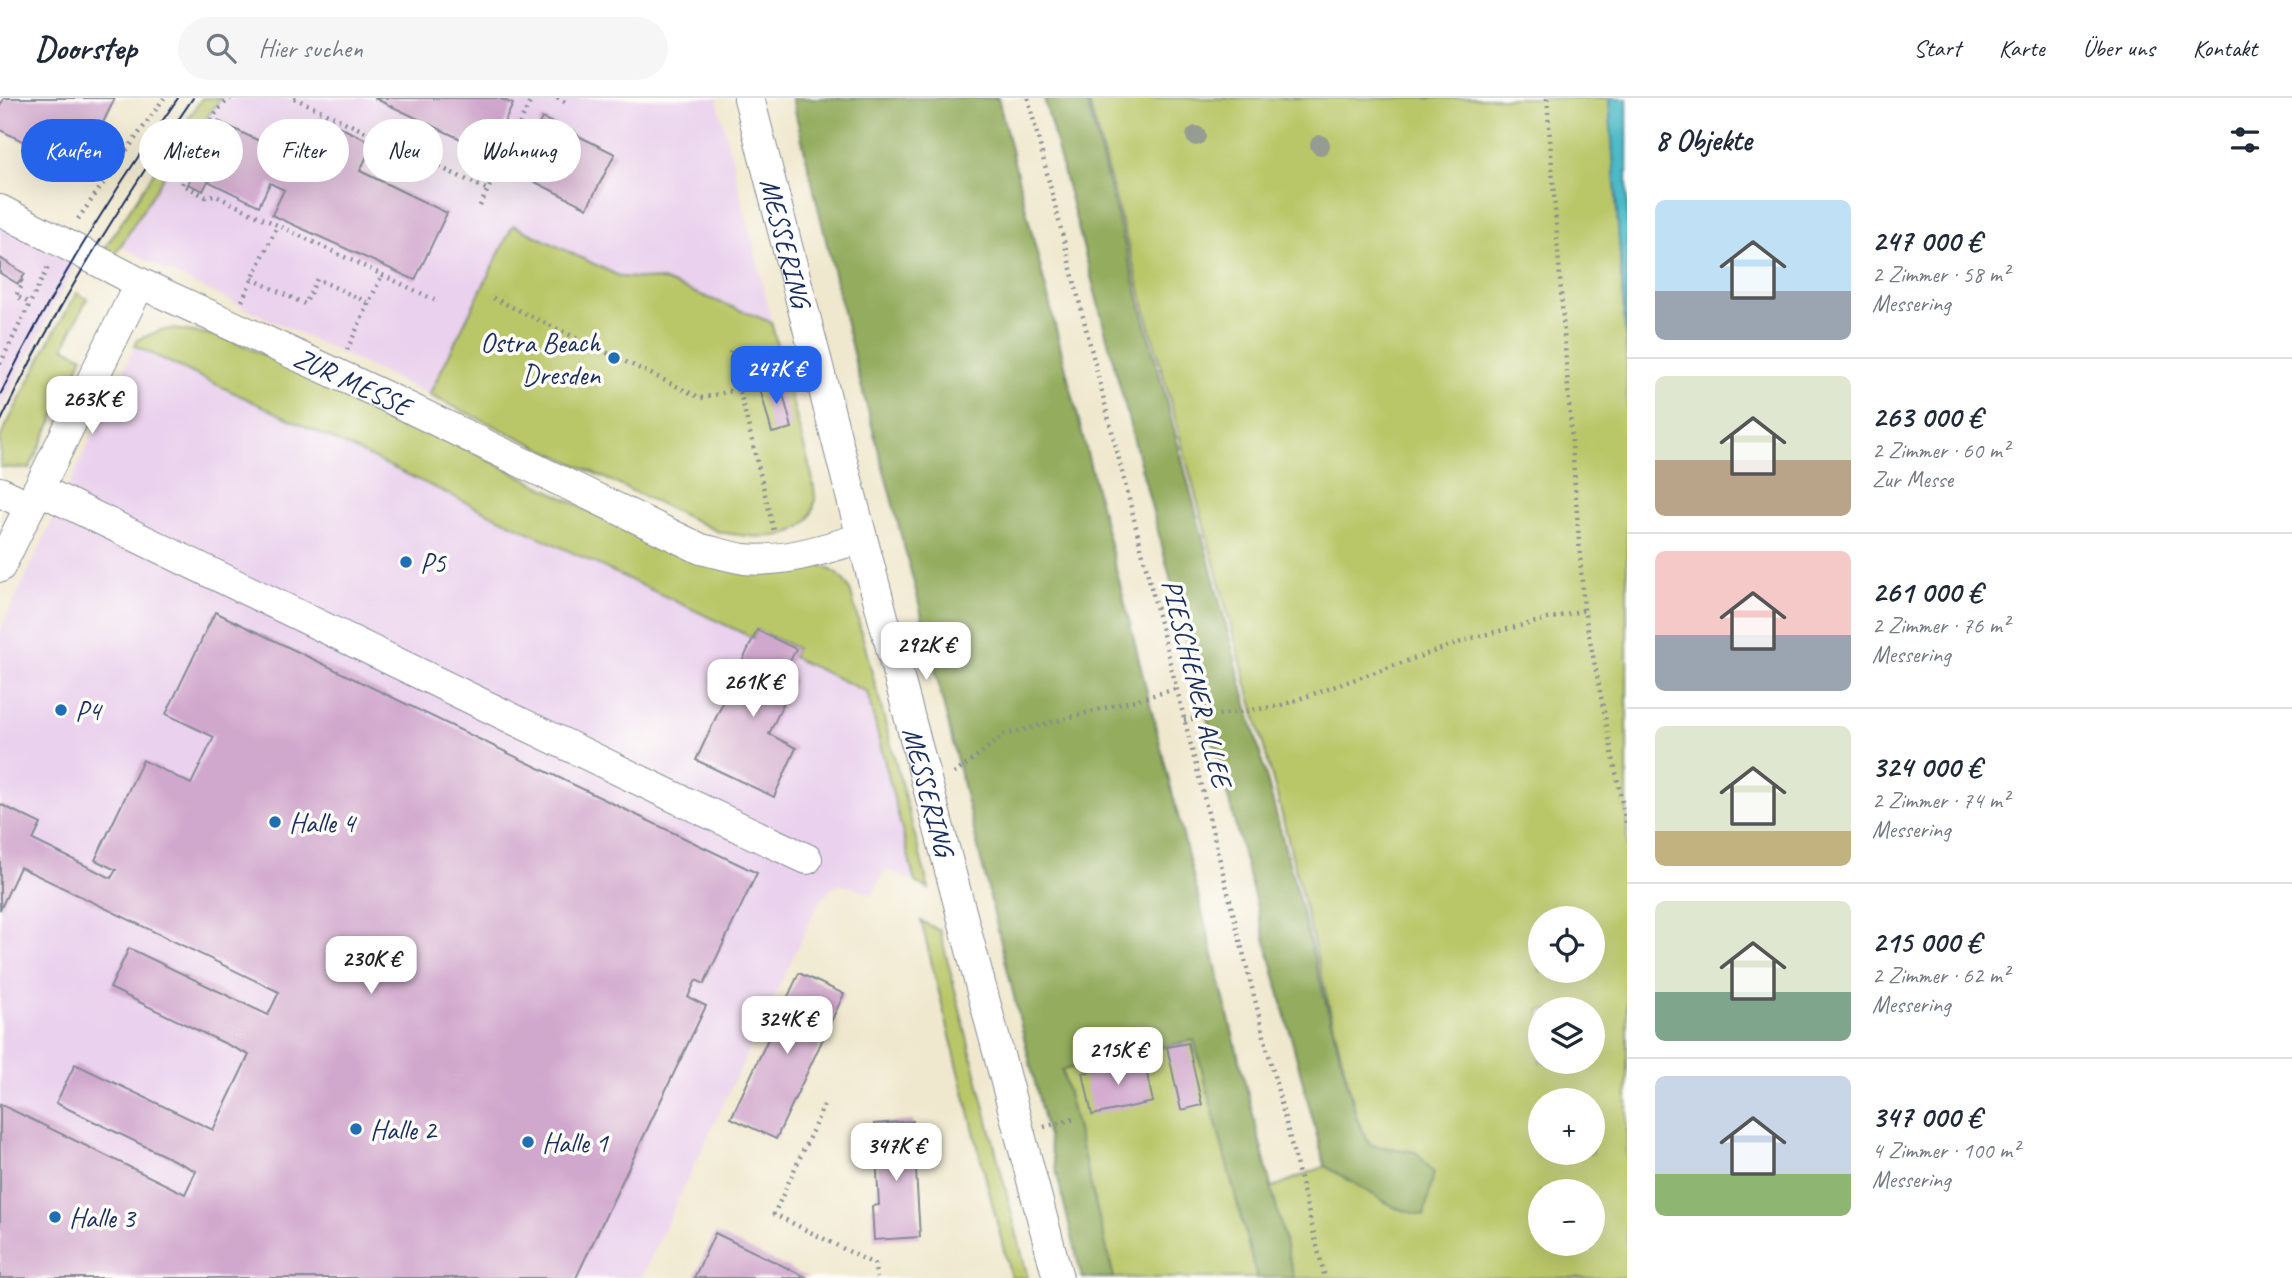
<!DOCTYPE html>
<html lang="de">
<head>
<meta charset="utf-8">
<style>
	body { margin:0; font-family:Caveat,sans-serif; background:#f6f6f7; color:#1f2937; height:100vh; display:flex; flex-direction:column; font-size:26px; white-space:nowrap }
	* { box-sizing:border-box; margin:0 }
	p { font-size:23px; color:#747a83 }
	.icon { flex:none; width:38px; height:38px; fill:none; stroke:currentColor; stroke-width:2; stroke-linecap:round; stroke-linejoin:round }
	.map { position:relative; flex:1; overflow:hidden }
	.sheet { display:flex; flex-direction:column; background:#fff; width:665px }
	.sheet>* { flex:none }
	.hud { position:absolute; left:21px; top:21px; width:665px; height:63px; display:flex; gap:14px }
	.buttons { position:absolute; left:1528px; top:808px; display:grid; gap:14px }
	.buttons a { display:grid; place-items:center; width:77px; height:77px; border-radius:50%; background:#fff; box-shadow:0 7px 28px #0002; font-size:35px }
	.price { position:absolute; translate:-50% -60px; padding:0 16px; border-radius:14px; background:#fff; color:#222; font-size:23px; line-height:46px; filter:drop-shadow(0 2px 4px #0008) }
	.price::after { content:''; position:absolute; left:50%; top:42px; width:21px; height:16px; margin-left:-10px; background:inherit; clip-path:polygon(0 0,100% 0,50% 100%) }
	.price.selected { background:#2563eb; color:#fff }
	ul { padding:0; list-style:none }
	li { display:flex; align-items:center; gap:21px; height:175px; padding:0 28px }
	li+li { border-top:2px solid #e0e1e3 }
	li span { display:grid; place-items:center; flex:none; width:196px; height:140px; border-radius:10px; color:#555 }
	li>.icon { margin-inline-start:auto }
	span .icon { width:84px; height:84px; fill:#fffc; stroke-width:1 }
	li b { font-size:30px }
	h2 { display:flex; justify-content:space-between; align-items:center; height:84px; padding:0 28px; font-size:30px }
	.tag { padding:0 24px; border-radius:32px; background:#fff; box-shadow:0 7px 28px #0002; font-size:24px; line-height:63px }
	.tag.selected { background:#2563eb; color:#fff }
	header { display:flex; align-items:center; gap:42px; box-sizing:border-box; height:98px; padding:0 35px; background:#fff; border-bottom:2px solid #e0e1e3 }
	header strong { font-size:33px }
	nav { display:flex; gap:38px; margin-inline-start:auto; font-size:24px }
	.search { width:490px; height:63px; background:#f6f6f7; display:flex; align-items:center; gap:18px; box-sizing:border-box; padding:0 24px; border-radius:38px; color:#747a83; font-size:26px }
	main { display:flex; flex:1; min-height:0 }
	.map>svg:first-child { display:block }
</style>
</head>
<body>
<header>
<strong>Doorstep</strong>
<div class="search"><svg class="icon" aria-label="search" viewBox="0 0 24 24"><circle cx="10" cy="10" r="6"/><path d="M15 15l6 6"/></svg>Hier suchen</div>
<nav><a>Start</a><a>Karte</a><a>Über uns</a><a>Kontakt</a></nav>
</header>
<main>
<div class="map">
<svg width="1627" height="1180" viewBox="0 0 1627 1180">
	<rect width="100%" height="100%" fill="#fdfcf7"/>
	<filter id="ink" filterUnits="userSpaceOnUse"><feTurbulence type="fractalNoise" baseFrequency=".0143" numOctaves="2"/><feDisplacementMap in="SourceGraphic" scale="14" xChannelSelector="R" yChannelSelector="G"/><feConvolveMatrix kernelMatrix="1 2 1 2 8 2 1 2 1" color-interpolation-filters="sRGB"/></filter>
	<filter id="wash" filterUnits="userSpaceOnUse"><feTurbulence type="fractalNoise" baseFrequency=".00686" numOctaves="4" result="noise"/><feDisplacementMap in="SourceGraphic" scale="28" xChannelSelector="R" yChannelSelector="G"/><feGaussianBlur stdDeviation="1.57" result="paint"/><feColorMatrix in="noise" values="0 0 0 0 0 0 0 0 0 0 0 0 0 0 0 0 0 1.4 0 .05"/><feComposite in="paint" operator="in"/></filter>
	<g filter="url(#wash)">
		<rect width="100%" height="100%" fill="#f0e8ce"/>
		<path fill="#ead1ed" d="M 221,0 L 717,0 L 815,400 L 810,421 L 796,434 L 780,438 L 739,438 L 719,434 L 159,169 L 121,148 L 165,76 Z
			M 0,127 L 76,165 L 0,314 Z
			M 135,248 L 753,540 L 757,532 L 796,551 L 792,560 L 867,595 L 915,784 L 885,771 L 872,797 L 853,789 L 840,787 L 830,791 L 818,806 L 641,1180 L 0,1180 L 0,533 Z"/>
		<path fill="#bac769" stroke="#6a7b64" stroke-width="2" fill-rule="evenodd" d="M 202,0 L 221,0 L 165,76 L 115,157 L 103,153 Z
			M 1088,0 L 1609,0 L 1627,256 L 1627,1180 L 1294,1180 L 1271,1090 L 1325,1068 L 1396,1110 L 1416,1054 L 1370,1047 L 1357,1021 L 1279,705 ZM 1540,821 L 1592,821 L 1592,873 L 1540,873 ZM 1540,912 L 1592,912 L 1592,964 L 1540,964 ZM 1540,1003 L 1592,1003 L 1592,1055 L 1540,1055 ZM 1540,1094 L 1592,1094 L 1592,1146 L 1540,1146 Z
			M 513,127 L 621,179 L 662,182 L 771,224 L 812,378 C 813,385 815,394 815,400 C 812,449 752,440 719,434 L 429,297 Z
			M 77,195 L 87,201 L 64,249 L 83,259 L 29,371 L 0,369 L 0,340 L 51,240 Z
			M 174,231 L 220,238 L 242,247 L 469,352 L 647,442 L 688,460 L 821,467 C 836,474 844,479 851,495 L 929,791 L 915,784 L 867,594 L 792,559 L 796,550 L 757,532 L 753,540 L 135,248 L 137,242 L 161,232 Z
			M 921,823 L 940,833 L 1028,1180 L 1011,1180 Z
			M 1195,942 L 1257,1180 L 1114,1180 L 1062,972 Z"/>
		<path fill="#93ac5d" stroke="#576e5e" stroke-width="2" d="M 792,0 L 998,0 L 1294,1180 L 1257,1180 L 1194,942 L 1062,972 L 1114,1180 L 1082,1180 L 916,493 L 856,268 Z
			M 1044,0 L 1086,0 L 1357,1021 L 1370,1047 L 1416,1054 L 1434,1075 L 1424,1118 L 1396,1110 L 1325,1068 Z"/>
		<path fill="#4cb9c6" stroke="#347492" stroke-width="2" d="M 1609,0 L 1627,0 L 1627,256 Z"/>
		<g id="blocks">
			<path fill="#d1a8cd" d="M 4,0 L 115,0 L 80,72 L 0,32 L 0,8 Z
				M 374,0 L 499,0 L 513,6 L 490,55 Z
				M 319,19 L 373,45 L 360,73 L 447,115 L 415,182 L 272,117 L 284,92 L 270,85 L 259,108 L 208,83 L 203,93 L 188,86 L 218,23 L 284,55 L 283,57 L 297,64 Z
				M 542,20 L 615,56 L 587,110 L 527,80 L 536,61 L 525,55 Z
				M 0,160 L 25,176 L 18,186 L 0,175 Z
				M 779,281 L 792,330 L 772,335 L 759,287 Z
				M 215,514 L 757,775 L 704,886 L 696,882 L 688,899 L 706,908 L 576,1180 L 0,1180 L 0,1006 L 185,1096 L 196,1073 L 56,1005 L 75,966 L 213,1032 L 249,957 L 110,890 L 129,850 L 268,917 L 279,894 L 20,769 L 0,812 L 0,706 L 41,726 L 33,742 L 111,780 L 116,772 L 95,762 L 143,662 L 191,686 L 214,639 L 166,616 Z
				M 757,532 L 796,551 L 783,577 L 794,582 L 769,636 L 796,650 L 774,699 L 696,662 Z
				M 799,875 L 844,896 L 776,1041 L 731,1020 Z
				M 1188,945 L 1202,1007 L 1181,1012 L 1167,949 Z
				M 1144,962 L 1153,1004 L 1092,1017 L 1083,975 Z
				M 913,1023 L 920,1139 L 874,1142 L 872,1108 L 879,1107 L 874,1026 Z
				M 715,1135 L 808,1180 L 694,1180 Z"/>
		</g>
	</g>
	<g filter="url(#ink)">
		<use href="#blocks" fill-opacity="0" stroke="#868c96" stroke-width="2"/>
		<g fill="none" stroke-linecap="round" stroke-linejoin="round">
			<g stroke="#868c96" stroke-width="32">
				<g id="minor">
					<path id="s1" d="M 749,0 L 862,440 L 1058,1180"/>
					<path id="s2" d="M 0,112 L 140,185 L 389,300 L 701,451 C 715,454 730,459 744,461 C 784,465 824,451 862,440"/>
					<path d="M 38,391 L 668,696 L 807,761"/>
					<path d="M 0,394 L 30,408"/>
					<path d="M 0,469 L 140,185"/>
				</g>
			</g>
			<path stroke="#868c96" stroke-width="4.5" stroke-dasharray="2 5" stroke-linecap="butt" d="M 231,0 C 206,17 194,60 182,86 L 206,99 L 214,97 L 435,202
				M 294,0 L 488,92
				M 557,0 L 565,4
				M 1028,0 L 1325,1180
				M 1547,0 L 1584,512 L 1627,730
				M 480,108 L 532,0
				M 78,121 L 164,0
				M 252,181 L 305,206 L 317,181 L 369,205
				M 21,183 L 23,185 L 16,198 L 30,205
				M 493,200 L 701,300 L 739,291
				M 242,203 L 277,128
				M 347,252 L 382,177
				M 730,253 L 774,433
				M 0,266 L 49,167
				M 1184,622 L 1279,608 L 1475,539 L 1584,512
				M 954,676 L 1004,637 L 1176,591
				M 824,1007 L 774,1116 L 874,1166 L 877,1180
				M 1044,1029 L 1074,1021"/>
			<use href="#minor" stroke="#fff" stroke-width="30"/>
			<path stroke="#1b2f5e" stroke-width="2" d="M 0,297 C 51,193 112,95 178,0
				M 0,325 C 54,211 122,104 193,0"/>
		</g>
		<g fill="#959c92">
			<circle cx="1196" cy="38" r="10"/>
			<circle cx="1320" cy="47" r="10"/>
		</g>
	</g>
	<g fill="#1f6fb2" stroke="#fdfcf7" stroke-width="2.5">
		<circle cx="614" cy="260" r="7"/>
		<circle cx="406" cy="464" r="7"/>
		<circle cx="61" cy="612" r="7"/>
		<circle cx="275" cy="724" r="7"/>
		<circle cx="356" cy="1031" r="7"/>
		<circle cx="528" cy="1044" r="7"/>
		<circle cx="55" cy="1119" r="7"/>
	</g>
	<g text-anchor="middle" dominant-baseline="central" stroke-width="7" stroke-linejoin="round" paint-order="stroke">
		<g font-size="28" fill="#1b2f5e" stroke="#fdfcf7">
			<text stroke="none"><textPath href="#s1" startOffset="149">MESSERING</textPath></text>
			<text stroke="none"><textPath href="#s2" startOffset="392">ZUR MESSE</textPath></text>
			<text transform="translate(1197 585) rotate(76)">PIESCHENER ALLEE</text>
			<text stroke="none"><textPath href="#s1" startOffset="716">MESSERING</textPath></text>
		</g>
		<g font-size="28" fill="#1b2f5e" stroke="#fdfcf7" text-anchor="start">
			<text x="600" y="244" text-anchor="end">Ostra Beach<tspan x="600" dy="32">Dresden</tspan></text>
			<text x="420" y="464">P5</text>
			<text x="75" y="612">P4</text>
			<text x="289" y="724">Halle 4</text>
			<text x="370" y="1031">Halle 2</text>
			<text x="542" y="1044">Halle 1</text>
			<text x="69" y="1119">Halle 3</text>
		</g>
	</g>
</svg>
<div class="buttons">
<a><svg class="icon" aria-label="locate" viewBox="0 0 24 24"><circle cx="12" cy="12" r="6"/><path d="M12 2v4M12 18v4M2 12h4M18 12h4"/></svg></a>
<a><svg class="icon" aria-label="layers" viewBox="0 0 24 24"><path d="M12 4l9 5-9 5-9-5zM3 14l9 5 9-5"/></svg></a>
<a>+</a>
<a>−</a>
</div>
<b class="price selected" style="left:776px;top:308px">247K €</b>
<b class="price" style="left:92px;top:338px">263K €</b>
<b class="price" style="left:926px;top:584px">292K €</b>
<b class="price" style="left:753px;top:621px">261K €</b>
<b class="price" style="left:371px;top:898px">230K €</b>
<b class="price" style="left:787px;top:958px">324K €</b>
<b class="price" style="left:1118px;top:989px">215K €</b>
<b class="price" style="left:896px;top:1085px">347K €</b>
<div class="hud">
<a class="tag selected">Kaufen</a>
<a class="tag">Mieten</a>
<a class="tag">Filter</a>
<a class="tag">Neu</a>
<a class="tag">Wohnung</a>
</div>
</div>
<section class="sheet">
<h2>8 Objekte<svg class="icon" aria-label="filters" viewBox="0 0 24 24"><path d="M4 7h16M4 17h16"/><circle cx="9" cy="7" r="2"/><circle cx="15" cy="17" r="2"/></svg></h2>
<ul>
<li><span style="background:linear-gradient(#bfe0f5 65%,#9aa5b1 0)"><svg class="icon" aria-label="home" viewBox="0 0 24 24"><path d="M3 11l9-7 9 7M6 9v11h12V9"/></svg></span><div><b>247 000 €</b><p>2 Zimmer · 58 m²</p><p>Messering</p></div></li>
<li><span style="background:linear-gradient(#dfe7d0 60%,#b9a48a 0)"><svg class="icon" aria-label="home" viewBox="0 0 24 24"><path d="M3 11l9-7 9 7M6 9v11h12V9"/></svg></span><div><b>263 000 €</b><p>2 Zimmer · 60 m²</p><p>Zur Messe</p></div></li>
<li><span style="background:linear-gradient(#f6c9c9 60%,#9aa5b1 0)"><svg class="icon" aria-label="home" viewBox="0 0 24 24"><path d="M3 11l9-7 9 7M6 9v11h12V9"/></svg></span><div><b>261 000 €</b><p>2 Zimmer · 76 m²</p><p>Messering</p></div></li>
<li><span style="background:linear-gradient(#dfe7d0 75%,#c2b280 0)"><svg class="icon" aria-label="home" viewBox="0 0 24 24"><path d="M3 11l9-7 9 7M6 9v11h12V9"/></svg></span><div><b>324 000 €</b><p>2 Zimmer · 74 m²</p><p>Messering</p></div></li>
<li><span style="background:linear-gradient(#dfe7d0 65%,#7fa58c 0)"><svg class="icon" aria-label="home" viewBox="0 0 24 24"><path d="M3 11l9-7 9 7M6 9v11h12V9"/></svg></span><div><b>215 000 €</b><p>2 Zimmer · 62 m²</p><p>Messering</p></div></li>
<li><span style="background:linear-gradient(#c9d6e8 70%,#8fb573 0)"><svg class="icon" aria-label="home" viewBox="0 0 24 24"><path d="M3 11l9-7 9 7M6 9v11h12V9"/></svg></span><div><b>347 000 €</b><p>4 Zimmer · 100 m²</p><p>Messering</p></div></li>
</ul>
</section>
</main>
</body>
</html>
